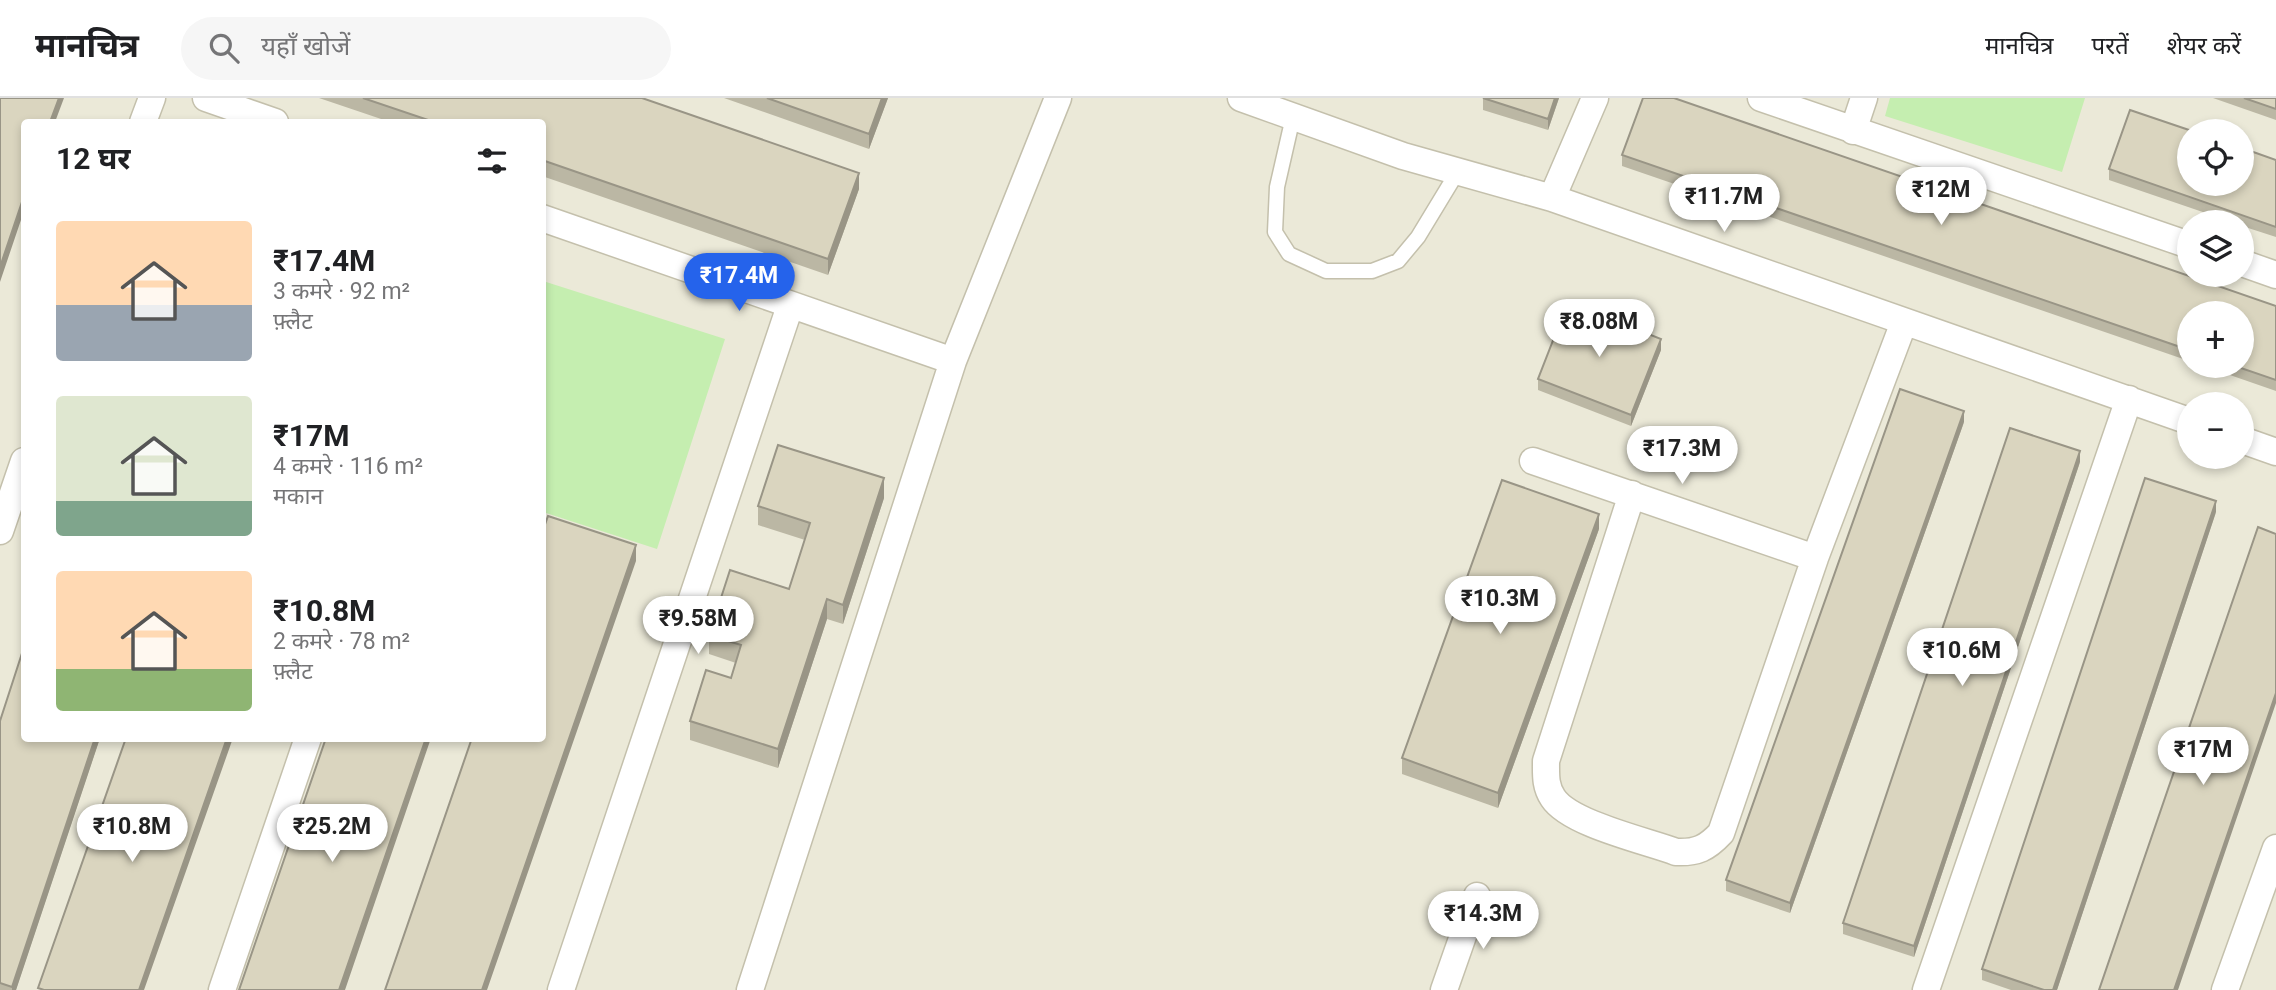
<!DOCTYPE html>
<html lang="hi">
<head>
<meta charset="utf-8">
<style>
	body { margin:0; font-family:Roboto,"Noto Sans Devanagari",sans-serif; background:#f6f6f6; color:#202124; height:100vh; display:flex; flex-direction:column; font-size:26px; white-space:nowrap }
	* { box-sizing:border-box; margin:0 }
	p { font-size:23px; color:#757577 }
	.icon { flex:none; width:38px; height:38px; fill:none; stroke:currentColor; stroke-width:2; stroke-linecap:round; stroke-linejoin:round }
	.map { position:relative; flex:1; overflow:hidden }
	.drawer { position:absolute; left:21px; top:21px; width:525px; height:623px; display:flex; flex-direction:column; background:#fff; border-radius:7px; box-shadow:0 4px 10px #0003 }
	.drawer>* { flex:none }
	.tools { position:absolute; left:2177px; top:21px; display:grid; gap:14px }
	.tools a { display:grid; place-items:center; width:77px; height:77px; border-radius:50%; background:#fff; box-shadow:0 4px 10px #0003; font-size:35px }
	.price { position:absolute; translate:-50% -60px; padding:0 16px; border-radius:24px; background:#fff; color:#222; font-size:23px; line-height:46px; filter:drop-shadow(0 2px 4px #0008) }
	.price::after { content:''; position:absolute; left:50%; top:42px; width:21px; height:16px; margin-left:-10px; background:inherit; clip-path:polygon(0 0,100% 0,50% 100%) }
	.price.active { background:#2563eb; color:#fff }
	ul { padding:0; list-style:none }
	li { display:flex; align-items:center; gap:21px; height:175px; padding:0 35px }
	li span { display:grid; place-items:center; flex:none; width:196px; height:140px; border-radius:7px; color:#555 }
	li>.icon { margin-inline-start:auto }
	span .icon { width:84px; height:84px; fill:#fffc; stroke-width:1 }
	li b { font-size:30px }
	h2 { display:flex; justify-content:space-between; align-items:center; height:84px; padding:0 35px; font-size:30px }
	header { display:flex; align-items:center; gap:42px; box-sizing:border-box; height:98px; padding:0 35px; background:#fff; border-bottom:2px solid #e0e0e0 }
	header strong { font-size:33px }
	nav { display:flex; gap:38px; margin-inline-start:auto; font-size:24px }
	.search { width:490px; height:63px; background:#f6f6f6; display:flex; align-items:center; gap:18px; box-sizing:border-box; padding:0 24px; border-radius:38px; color:#757577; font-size:26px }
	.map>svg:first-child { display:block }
</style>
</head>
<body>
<header>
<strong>मानचित्र</strong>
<div class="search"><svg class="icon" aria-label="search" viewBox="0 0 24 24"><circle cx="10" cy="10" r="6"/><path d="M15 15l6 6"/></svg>यहाँ खोजें</div>
<nav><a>मानचित्र</a><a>परतें</a><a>शेयर करें</a></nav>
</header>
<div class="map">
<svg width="2276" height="892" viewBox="0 0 2276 892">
	<rect width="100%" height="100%" fill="#f7f6eb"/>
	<path fill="#ebe9d8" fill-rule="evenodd" d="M 0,0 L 2276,0 L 2276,892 L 0,892 ZM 24,24 L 542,24 L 542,640 L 24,640 ZM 2189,33 L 2242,33 L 2242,86 L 2189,86 ZM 2189,124 L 2242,124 L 2242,177 L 2189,177 ZM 2189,215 L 2242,215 L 2242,268 L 2189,268 ZM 2189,306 L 2242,306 L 2242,359 L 2189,359 Z"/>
	<path fill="#c5eeb0" d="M 1890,0 L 2085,0 L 2062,74 L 1885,18 Z
		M 543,183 L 725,241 L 657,451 L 543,414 Z"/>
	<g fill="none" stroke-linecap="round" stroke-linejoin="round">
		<g stroke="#c4c0ac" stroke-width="17">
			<path id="service" d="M 1293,19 L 1277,89 L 1275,134 L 1289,156 L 1326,173 L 1372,173 L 1398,163 L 1418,139 L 1458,73"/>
		</g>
		<g stroke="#c4c0ac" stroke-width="29">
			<path id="minor" d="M 206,0 L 275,24
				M 1241,0 L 1403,58 L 1552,100 L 2189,323
				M 1761,0 L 2189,147
				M 143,24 L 152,0
				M 1853,33 L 1864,0
				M 1552,100 L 1595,0
				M 542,120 L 953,263
				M 2242,165 L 2276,177
				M 2242,342 L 2276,354
				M 1533,363 L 1815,460
				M 1632,396 L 1546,663 C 1546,677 1545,688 1553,700 C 1570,726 1647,743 1676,754 C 1697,755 1707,750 1721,735 L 1815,460 L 1904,224
				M 0,433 L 24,363
				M 222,892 L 308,640
				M 561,892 L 790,208
				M 750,892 L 953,263 L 1058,0
				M 1444,892 L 1477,798
				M 1926,892 L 2129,301
				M 2225,892 L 2276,750"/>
		</g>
		<use href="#service" stroke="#fff" stroke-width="14"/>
		<use href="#minor" stroke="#fff" stroke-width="26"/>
	</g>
	<path fill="#bbb7a4" d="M 319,0 L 642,0 L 859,91 L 828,177 L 542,78 L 542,24 L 390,24 Z
		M 724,0 L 888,0 L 869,51 Z
		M 1483,0 L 1559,0 L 1548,32 L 1483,12 Z
		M 2213,0 L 2276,0 L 2276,22 Z
		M 1622,57 L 2276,208 L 2276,293 L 2204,268 L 2242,268 L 2189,215 L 2189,263 L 1622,68 Z
		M 2276,62 L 2276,139 L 2242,128 L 2242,124 L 2232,124 L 2109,82 L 2109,71 Z
		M 1661,252 L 1631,328 L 1538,292 L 1538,281 Z
		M 1964,324 L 1790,815 L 1726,793 L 1726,782 Z
		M 2080,364 L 1914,859 L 1843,836 L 1843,825 Z
		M 884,400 L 843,526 L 827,521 L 778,670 L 690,642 L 690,623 L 731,580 L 736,565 L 709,556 L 709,537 L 789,491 L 805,442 L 758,427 L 758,408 Z
		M 2216,414 L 2057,892 L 2011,892 L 1982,882 L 1982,871 Z
		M 1599,431 L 1498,710 L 1402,676 L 1402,660 Z
		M 0,623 L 24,640 L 100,640 L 16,892 L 0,892 Z"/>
	<path fill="#999586" d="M 59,0 L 64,0 L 55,24 L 50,24 Z
		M 882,0 L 888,0 L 869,51 L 869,36 Z
		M 1555,0 L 1559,0 L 1548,32 L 1548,21 Z
		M 859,75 L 859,91 L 828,177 L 828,161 Z
		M 24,98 L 24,113 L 0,184 L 0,169 Z
		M 1661,241 L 1661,252 L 1631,328 L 1631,317 Z
		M 1964,313 L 1964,324 L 1790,815 L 1790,805 Z
		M 2080,353 L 2080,364 L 1914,859 L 1914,848 Z
		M 884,380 L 884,400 L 843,526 L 843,507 Z
		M 2216,403 L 2216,414 L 2057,892 L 2053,892 Z
		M 1599,416 L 1599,431 L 1498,710 L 1498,695 Z
		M 636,447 L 636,463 L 487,892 L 482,892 Z
		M 827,501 L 827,521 L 778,670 L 778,651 Z
		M 2276,595 L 2276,605 L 2178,892 L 2174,892 Z
		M 95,640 L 100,640 L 16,892 L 12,892 L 12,889 Z
		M 227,640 L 233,640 L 144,892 L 139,892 Z
		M 426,640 L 431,640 L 345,892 L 339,892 Z"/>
	<path fill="#dad5bf" stroke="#999586" stroke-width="2" d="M 0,0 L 59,0 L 50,24 L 24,24 L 24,98 L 0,169 Z
		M 363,0 L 642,0 L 859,75 L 828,161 L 542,62 L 542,24 L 434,24 Z
		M 767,0 L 882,0 L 869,36 Z
		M 1483,0 L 1555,0 L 1548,21 Z
		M 1643,0 L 1674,0 L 2276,208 L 2276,282 L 2235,268 L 2242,268 L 2242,215 L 2189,215 L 2189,252 L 1622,57 Z
		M 2244,0 L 2276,0 L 2276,11 Z
		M 2130,12 L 2192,33 L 2189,33 L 2189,86 L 2242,86 L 2242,50 L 2276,62 L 2276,129 L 2109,71 Z
		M 1568,204 L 1661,241 L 1631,317 L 1538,281 Z
		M 1900,291 L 1964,313 L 1790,805 L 1726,782 Z
		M 2010,330 L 2080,353 L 1914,848 L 1843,825 Z
		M 778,347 L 884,380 L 843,507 L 827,501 L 778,651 L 690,623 L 706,572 L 731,580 L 741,547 L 709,537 L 730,472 L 789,491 L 810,425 L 758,408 Z
		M 2145,380 L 2216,403 L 2053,892 L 2044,892 L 1982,871 Z
		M 1502,382 L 1599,416 L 1498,695 L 1402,660 Z
		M 548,418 L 636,447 L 482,892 L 385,892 L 472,640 L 542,640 L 542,435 Z
		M 2258,429 L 2276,436 L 2276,595 L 2174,892 L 2099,892 Z
		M 24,549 L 24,640 L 95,640 L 12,889 L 0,885 L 0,623 Z
		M 126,640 L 227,640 L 139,892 L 44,892 L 38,890 Z
		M 326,640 L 426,640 L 339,892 L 239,892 Z"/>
</svg>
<div class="tools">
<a><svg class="icon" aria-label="locate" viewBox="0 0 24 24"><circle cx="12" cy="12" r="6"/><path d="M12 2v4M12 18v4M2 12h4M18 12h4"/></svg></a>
<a><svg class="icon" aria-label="layers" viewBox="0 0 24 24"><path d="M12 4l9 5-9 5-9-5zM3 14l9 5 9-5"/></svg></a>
<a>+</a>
<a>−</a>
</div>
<b class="price" style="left:1941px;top:129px">₹12M</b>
<b class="price" style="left:1724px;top:136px">₹11.7M</b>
<b class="price active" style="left:739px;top:215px">₹17.4M</b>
<b class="price" style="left:1599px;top:261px">₹8.08M</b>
<b class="price" style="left:1682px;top:388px">₹17.3M</b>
<b class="price" style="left:1500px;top:538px">₹10.3M</b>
<b class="price" style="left:698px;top:558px">₹9.58M</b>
<b class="price" style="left:1962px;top:590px">₹10.6M</b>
<b class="price" style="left:2203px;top:689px">₹17M</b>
<b class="price" style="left:132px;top:766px">₹10.8M</b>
<b class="price" style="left:332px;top:766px">₹25.2M</b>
<b class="price" style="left:1483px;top:853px">₹14.3M</b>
<section class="drawer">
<h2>12 घर<svg class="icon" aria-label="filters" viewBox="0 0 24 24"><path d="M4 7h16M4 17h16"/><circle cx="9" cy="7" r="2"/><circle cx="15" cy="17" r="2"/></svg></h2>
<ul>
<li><span style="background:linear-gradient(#ffd9b3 60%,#9aa5b1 0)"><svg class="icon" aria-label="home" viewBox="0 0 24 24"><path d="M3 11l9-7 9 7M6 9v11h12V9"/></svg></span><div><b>₹17.4M</b><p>3 कमरे · 92 m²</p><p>फ़्लैट</p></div></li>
<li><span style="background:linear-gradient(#dfe7d0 75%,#7fa58c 0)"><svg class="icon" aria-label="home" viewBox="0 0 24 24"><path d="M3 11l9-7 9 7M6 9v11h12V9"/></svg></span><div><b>₹17M</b><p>4 कमरे · 116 m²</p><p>मकान</p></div></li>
<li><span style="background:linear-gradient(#ffd9b3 70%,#8fb573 0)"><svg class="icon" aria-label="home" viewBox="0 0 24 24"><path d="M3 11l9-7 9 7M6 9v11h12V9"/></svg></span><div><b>₹10.8M</b><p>2 कमरे · 78 m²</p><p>फ़्लैट</p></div></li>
</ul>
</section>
</div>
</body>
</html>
